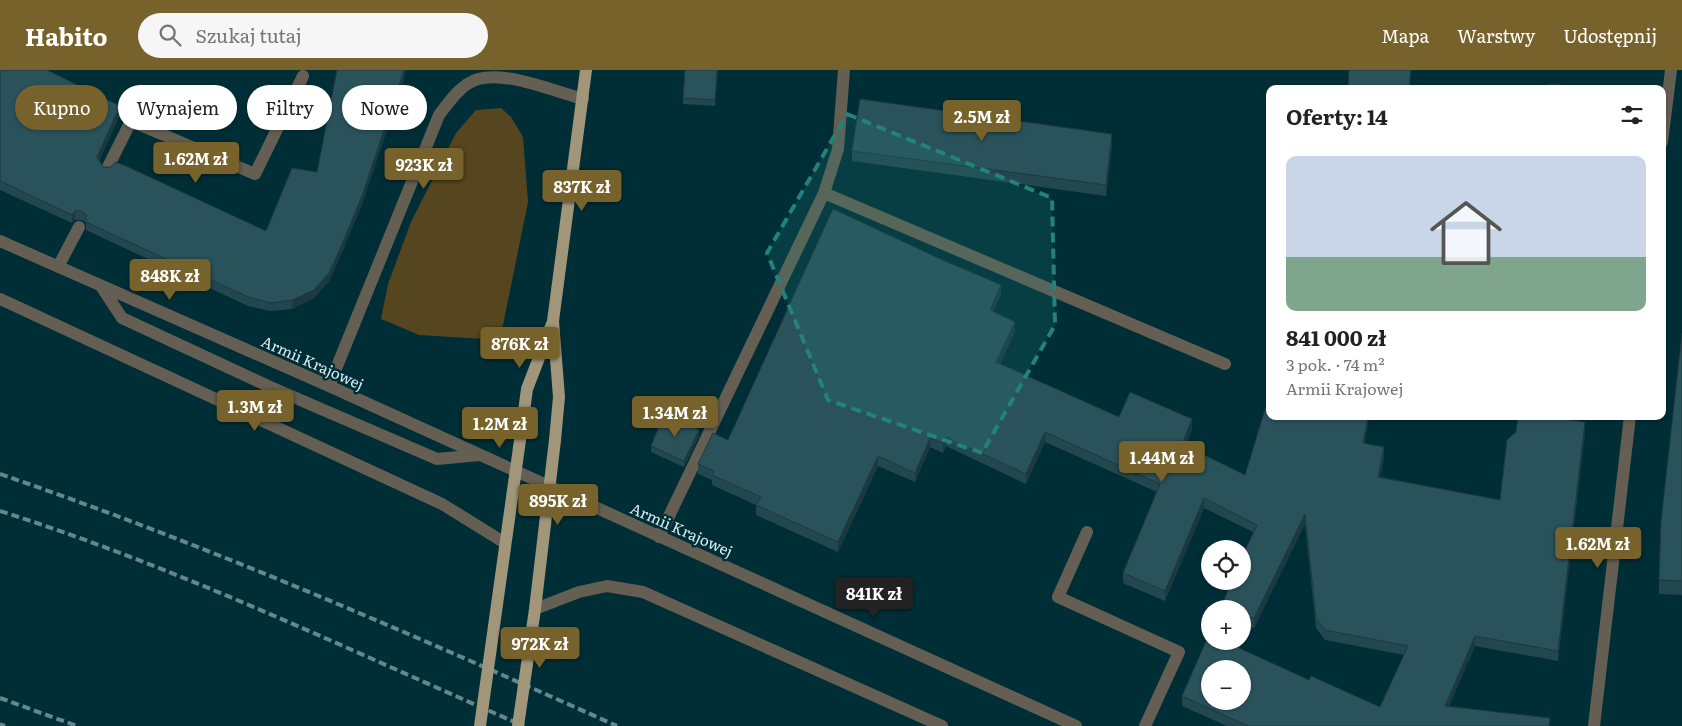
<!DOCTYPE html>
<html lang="pl">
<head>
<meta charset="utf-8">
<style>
	body { margin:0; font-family:Literata,serif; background:#f6f6f6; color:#222; height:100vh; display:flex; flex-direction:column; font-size:19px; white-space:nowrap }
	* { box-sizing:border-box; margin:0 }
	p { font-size:16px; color:#767676 }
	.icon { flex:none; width:28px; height:28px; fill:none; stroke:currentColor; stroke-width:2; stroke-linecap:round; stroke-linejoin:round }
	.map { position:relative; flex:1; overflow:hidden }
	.details { position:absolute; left:1266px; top:15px; width:400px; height:335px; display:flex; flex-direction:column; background:#fff; border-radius:10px; box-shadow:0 1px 4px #0004 }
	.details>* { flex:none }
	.hud { position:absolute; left:15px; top:15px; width:475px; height:45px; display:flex; gap:10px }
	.fabs { position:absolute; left:1201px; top:470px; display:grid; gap:10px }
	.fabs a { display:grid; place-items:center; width:50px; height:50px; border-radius:50%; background:#fff; box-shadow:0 1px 4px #0004; font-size:25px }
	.price { position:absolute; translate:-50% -42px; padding:0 11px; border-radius:5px; background:#76622a; color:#fff; font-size:16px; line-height:32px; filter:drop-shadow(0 1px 2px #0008) }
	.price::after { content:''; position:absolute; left:50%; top:30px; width:15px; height:11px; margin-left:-8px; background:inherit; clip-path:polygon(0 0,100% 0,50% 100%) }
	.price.current { background:#222; color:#fff }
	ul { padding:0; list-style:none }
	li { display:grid; align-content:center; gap:10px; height:265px; padding:0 20px }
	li+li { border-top:1px solid #e0e0e0 }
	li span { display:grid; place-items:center; height:155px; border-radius:10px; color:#555 }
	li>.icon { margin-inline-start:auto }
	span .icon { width:90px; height:90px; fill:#fffc; stroke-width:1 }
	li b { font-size:21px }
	h2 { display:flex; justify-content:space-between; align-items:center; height:60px; padding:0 20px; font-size:21px }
	.pill { padding:0 18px; border-radius:22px; background:#fff; box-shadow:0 1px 4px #0004; font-size:18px; line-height:45px }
	.pill.current { background:#76622a; color:#fff }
	header { display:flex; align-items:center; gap:30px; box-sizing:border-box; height:70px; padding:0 25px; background:#76622a; color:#fff }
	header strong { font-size:24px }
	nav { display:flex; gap:28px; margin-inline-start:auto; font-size:18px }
	.search { width:350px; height:45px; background:#f6f6f6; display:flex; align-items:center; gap:12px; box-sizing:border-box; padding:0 18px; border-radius:28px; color:#767676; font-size:19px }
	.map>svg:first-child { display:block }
</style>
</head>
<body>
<header>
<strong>Habito</strong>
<div class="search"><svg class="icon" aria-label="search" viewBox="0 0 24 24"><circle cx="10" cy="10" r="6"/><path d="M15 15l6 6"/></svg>Szukaj tutaj</div>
<nav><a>Mapa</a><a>Warstwy</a><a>Udostępnij</a></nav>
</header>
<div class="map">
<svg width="1682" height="656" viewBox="0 0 1682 656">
	<rect width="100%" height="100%" fill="#002e36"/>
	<path fill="#55461f" d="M 501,38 L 511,47 L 523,67 L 528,132 L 500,270 L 419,265 L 381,249 L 388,214 L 411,152 L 456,63 L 476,40 Z"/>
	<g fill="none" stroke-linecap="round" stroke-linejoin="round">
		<path stroke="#645f52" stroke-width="12" d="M 1662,72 L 1671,0
			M 107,99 L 131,51 L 255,104 L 303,6
			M 824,123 L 838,79 L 844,0
			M 0,171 L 329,316 L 1076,656
			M 58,197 L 79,157
			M 101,216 L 122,248 L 268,316 L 437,389 L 479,385
			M 0,229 L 442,434 L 505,473
			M 329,316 L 439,45 C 449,32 461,14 478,9 C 507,1 554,21 583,29
			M 1087,462 L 1058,527 L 1179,582 L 1145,656
			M 659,467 L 824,123 L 1225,294
			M 535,539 L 579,522 L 607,516 L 643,522 L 942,656
			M 1594,656 L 1630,346"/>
		<path stroke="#a1967a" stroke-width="12" d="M 522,356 L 527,319 L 552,254
			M 555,370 L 559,327 L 553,251 L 586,0"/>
		<path stroke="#64878d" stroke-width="4" stroke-dasharray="8 4" stroke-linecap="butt" d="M 0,404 C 210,476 414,565 617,656
			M 0,441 C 180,498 351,581 524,656
			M 0,628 L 77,656
			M 0,654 L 5,656"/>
		<path stroke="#a1967a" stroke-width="12" d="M 480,656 L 522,356
			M 518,656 L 535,539 L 555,370"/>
	</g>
	<path fill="#23474e" d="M 0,0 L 120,45 L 99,91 L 103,97 L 266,161 L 317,102 L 403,12 L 362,134 L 340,187 L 329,211 L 314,228 L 292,239 L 270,241 L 248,236 L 86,160 L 86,153 L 82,150 L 75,150 L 72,153 L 0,120 Z
		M 718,0 L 715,36 L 683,34 L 683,28 Z
		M 1112,75 L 1106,126 L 852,91 L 852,81 Z
		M 1001,224 L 993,242 L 1015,262 L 1000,294 L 1119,347 L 1192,359 L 1185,376 L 1245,405 L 1270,346 L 1369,346 L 1364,374 L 1384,387 L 1380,407 L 1500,430 L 1585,362 L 1558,591 L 1475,576 L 1449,636 L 1550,656 L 1227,656 L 1182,636 L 1182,626 L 1240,579 L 1309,610 L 1380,637 L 1404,585 L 1325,570 L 1316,558 L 1305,454 L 1254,558 L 1242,556 L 1242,539 L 1253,462 L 1204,438 L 1165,531 L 1123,513 L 1123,503 L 1157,422 L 1045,372 L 1026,414 L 946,376 L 943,383 L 930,377 L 915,412 L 878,396 L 838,482 L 756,445 L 756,435 L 712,415 L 712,410 L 698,404 L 698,394 L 728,370 Z
		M 1682,263 L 1682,525 L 1659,524 L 1659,510 Z
		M 699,366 L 684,397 L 651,382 L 651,376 Z"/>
	<path fill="#1d3940" d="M 404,0 L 406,0 L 403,12 L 362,134 L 340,187 L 329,211 L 314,228 L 292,239 L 292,230 Z
		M 120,36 L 120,45 L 97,95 L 97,87 Z
		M 1112,64 L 1112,75 L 1106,126 L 1106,115 Z
		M 75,141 L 75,150 L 72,153 L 72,145 Z
		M 1001,215 L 1001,224 L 990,250 L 990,240 Z
		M 1015,252 L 1015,262 L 996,302 L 996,292 Z
		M 1368,346 L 1369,346 L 1363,383 L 1363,373 Z
		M 1192,349 L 1192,359 L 1182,384 L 1182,374 Z
		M 1585,352 L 1585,362 L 1558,591 L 1558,581 Z
		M 699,360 L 699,366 L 684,397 L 684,391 Z
		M 1045,362 L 1045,372 L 1026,414 L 1026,404 Z
		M 946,367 L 946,376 L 943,383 L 943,373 Z
		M 930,368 L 930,377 L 915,412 L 915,403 Z
		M 1384,377 L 1384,387 L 1378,417 L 1378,407 Z
		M 878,386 L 878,396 L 838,482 L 838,472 Z
		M 1204,428 L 1204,438 L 1165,531 L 1165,521 Z
		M 1305,444 L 1305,454 L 1254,558 L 1254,548 Z
		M 1475,566 L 1475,576 L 1445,645 L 1445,636 Z"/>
	<path fill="#29525b" stroke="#1d3940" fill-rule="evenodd" d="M 0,0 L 47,0 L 120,36 L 97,87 L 103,97 L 111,97 L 115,92 L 126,96 L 266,161 L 292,98 L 317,102 L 337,0 L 404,0 L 362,126 L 340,179 L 329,203 L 314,220 L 292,230 L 270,233 L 248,227 L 86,152 L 86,145 L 82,141 L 75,141 L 72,145 L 0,111 Z
		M 685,0 L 717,0 L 715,30 L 683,28 Z
		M 1349,0 L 1411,0 L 1409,19 L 1348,19 Z
		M 1549,14 L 1592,19 L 1541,19 L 1549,18 Z
		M 860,29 L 1112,64 L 1106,115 L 852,81 Z
		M 833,139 L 940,189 L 1001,215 L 990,240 L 1015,252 L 996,292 L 1119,347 L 1130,322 L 1192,349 L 1182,374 L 1245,405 L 1270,323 L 1270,346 L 1368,346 L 1363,373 L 1384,377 L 1378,407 L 1500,430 L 1507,370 L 1516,362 L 1518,346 L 1541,346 L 1585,352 L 1558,581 L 1475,566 L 1445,636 L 1550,648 L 1549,656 L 1248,656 L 1182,626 L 1210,562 L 1210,571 L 1233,571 L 1240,575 L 1239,578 L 1309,610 L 1311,606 L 1380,637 L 1408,576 L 1325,560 L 1316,548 L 1305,444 L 1254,548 L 1242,546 L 1242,539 L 1220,539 L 1232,511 L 1242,511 L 1242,487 L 1257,455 L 1204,428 L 1165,521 L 1123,503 L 1160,414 L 1045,362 L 1026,404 L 946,367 L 943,373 L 930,368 L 915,403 L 878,386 L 838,472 L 756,435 L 761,427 L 712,405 L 714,401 L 698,394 L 713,363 L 728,370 ZM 1210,599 L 1242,599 L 1242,631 L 1210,631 Z
		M 1682,263 L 1682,511 L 1659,510 L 1661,451 Z
		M 664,344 L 699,360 L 684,391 L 651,376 Z"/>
	<path fill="#23827b" fill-opacity="0.2" stroke="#23827b" stroke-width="4" stroke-dasharray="10 6" stroke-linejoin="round" d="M 847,44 L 1052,128 L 1055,255 L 982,383 L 828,330 L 767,183 Z"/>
	<g text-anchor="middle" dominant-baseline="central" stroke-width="5" stroke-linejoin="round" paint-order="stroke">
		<g font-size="15" fill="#d8edf2" stroke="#002e36">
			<text transform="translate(313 292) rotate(24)">Armii Krajowej</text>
			<text transform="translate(682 459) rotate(24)">Armii Krajowej</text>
		</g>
	</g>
</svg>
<div class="fabs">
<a><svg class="icon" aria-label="locate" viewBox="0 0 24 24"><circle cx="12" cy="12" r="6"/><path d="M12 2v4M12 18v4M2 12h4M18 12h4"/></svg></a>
<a>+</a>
<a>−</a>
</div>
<b class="price" style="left:982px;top:72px">2.5M zł</b>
<b class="price" style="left:196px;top:114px">1.62M zł</b>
<b class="price" style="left:424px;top:120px">923K zł</b>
<b class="price" style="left:582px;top:142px">837K zł</b>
<b class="price" style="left:170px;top:231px">848K zł</b>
<b class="price" style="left:520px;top:299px">876K zł</b>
<b class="price" style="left:255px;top:362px">1.3M zł</b>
<b class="price" style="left:675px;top:368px">1.34M zł</b>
<b class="price" style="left:500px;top:379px">1.2M zł</b>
<b class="price" style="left:1162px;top:413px">1.44M zł</b>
<b class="price" style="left:558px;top:456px">895K zł</b>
<b class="price" style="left:1598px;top:499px">1.62M zł</b>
<b class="price current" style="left:874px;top:549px">841K zł</b>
<b class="price" style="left:540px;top:599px">972K zł</b>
<div class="hud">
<a class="pill current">Kupno</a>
<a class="pill">Wynajem</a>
<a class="pill">Filtry</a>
<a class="pill">Nowe</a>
</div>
<section class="details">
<h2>Oferty: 14<svg class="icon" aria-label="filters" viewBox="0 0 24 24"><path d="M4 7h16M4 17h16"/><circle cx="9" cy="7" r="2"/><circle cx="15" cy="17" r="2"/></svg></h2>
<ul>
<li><span style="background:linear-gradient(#c9d6e8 65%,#7fa58c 0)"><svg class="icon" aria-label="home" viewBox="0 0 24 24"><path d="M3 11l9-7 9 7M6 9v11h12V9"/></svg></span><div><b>841 000 zł</b><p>3 pok. · 74 m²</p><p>Armii Krajowej</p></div></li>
</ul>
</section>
</div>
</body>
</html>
